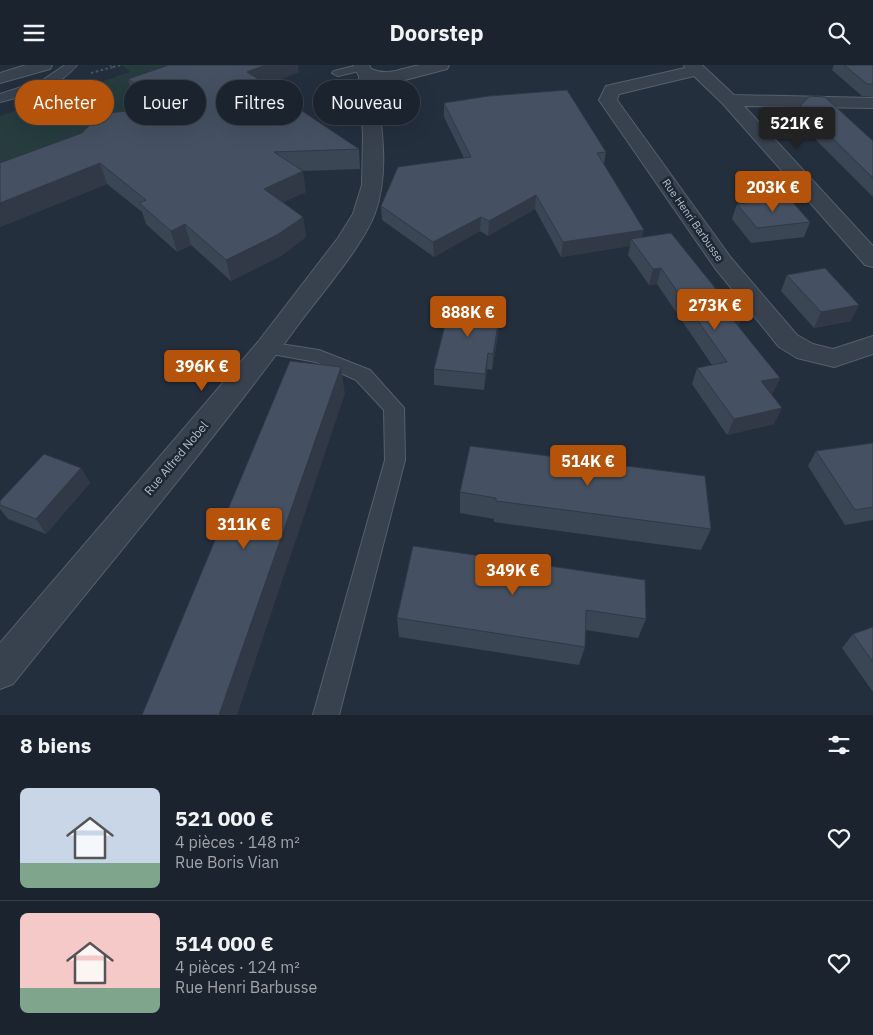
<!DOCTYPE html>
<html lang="fr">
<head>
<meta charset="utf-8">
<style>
	body { margin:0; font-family:"IBM Plex Sans",sans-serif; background:#282f3a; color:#f1f3f6; height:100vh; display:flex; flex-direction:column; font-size:19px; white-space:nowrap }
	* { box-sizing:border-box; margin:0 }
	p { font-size:16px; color:#a0a4aa }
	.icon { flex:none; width:28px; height:28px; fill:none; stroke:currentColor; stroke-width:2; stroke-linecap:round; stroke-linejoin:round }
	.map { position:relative; height:650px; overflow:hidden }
	.details { display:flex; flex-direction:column; background:#1b232e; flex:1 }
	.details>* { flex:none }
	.top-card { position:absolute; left:15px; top:15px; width:500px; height:45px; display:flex; gap:10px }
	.price { position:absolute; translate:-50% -42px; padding:0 11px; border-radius:5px; background:#b45309; color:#fff; font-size:16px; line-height:32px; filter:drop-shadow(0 1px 2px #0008) }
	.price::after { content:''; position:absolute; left:50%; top:30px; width:15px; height:11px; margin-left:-8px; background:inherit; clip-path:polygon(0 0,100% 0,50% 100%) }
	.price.on { background:#222; color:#fff }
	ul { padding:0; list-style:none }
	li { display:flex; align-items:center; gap:15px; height:125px; padding:0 20px }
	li+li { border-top:1px solid #39404a }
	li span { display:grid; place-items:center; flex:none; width:140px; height:100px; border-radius:8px; color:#555 }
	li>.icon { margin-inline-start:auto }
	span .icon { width:60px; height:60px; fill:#fffc; stroke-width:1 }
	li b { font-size:21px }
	h2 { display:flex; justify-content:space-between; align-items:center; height:60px; padding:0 20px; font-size:21px }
	.pill { padding:0 18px; border-radius:22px; background:#1b232e; box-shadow:0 5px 20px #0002,0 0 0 1px #39404a; font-size:18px; line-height:45px }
	.pill.on { background:#b45309; color:#fff }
	header { display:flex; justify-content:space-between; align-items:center; height:65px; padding:0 20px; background:#1b232e; font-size:22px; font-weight:700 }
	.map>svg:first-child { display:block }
</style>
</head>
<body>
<header><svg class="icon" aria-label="menu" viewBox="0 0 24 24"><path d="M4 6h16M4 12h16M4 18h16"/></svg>Doorstep<svg class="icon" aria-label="search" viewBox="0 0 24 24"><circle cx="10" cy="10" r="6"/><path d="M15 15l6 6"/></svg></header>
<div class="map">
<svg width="873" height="650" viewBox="0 0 873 650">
	<rect width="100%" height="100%" fill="#242f3e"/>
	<path fill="#263c3f" d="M 122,0 L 237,0 L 269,19 L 260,32 L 0,121 L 0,51 L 130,7 Z"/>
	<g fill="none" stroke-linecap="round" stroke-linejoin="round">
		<g stroke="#565f6c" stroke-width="2">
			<path id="lane" d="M 65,0 L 77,0 C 59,23 27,30 0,37 L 0,29 L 43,15 Z
				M 358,0 L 366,3 L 364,5 L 338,11 L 332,8 L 334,6 Z
				M 267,277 L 319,285 L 370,305 L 404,343 L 405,395 L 339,650 L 313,650 L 385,395 L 384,345 L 356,315 L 316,297 L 261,287 L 258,283 L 261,279 Z"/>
		</g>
		<g stroke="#565f6c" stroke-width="2">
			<path id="street" d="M 26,0 L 52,0 L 50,4 L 0,18 L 0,8 Z
				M 353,0 L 369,0 L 371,4 C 388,12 404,2 421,0 C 430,0 440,0 449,0 L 447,4 L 401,16 L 376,17 C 381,59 390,107 375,148 C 363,181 320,230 298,260 C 208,383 108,500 13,619 L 0,624 L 0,578 L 258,277 L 338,173 L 353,149 L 362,120 L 363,70 L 359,11 Z
				M 684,0 L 702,0 L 734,30 L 873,33 L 873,43 L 744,41 L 873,181 L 873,202 L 865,200 L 723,39 L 694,11 L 619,29 L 617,35 L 731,193 L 797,270 L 813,279 L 833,284 L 873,271 L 873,289 L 834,302 L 797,293 L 779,282 L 715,203 L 599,35 L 606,21 L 685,3 Z"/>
		</g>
		<path stroke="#44595c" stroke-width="2" stroke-dasharray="2.5 2.5" stroke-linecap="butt" d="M 113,2 L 122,0
			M 91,8 L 113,2 L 110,0"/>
		<use href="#lane" fill="#38414e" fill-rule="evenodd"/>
		<use href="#street" fill="#38414e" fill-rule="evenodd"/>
	</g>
	<path fill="#3b4654" d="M 834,0 L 873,0 L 873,32 L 862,31 L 832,5 Z
		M 299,7 L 267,19 L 298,43 L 359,84 L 360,104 L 302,106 L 306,127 L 283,137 L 303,152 L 306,172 L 281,191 L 231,216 L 191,180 L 177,187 L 146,159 L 142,147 L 107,119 L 0,162 L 0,98 L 149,44 L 134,33 L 128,14 Z
		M 444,38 L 606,87 L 604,99 L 642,172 L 741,255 L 738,261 L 780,313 L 772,329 L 771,329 L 774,359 L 727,370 L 692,319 L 697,303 L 712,300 L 657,219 L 649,220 L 628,190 L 630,181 L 561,192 L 535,144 L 488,171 L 480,166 L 434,192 L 382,155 L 381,141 L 464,93 L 444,52 Z
		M 800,41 L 873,76 L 873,132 L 795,54 Z
		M 737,139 L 810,157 L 804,172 L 751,178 L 732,154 Z
		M 787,210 L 851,256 L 814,263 L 781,226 Z
		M 501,242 L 500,258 L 492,305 L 487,304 L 484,325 L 434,320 L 434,304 Z
		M 873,378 L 873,455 L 845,460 L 808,401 L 816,386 Z
		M 81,403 L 90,418 L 46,469 L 8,454 L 0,444 L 0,436 Z
		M 460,427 L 711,464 L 701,485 L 494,457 L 494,454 L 460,448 Z
		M 413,481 L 646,554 L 638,573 L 585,565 L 585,582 L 579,600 L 399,572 L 397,553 Z
		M 873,562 L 873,627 L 842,583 L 853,569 Z"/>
	<path fill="#303945" d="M 266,0 L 298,0 L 299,7 L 250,26 L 247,7 Z
		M 297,38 L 300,57 L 293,40 Z
		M 100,98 L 107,119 L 0,162 L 0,138 Z
		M 303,106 L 306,127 L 268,144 L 264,124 Z
		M 536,130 L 535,144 L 488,171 L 489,156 Z
		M 303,152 L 306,172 L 281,191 L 231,216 L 226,195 Z
		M 481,152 L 480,166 L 434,192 L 433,177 Z
		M 185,159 L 191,180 L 177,187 L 171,166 Z
		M 644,165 L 640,179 L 631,174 L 630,181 L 561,192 L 563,177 Z
		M 661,203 L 657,219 L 649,220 L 653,204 Z
		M 859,240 L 851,256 L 814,263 L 821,247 Z
		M 501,242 L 500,258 L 492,305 L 493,289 Z
		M 741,255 L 734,271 L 734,256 Z
		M 488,288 L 487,304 L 484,325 L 485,309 Z
		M 341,302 L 345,329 L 237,650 L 219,650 Z
		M 780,313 L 772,329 L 754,332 L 761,316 Z
		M 782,343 L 774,359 L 727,370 L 734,354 Z
		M 81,403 L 90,418 L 46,469 L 36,454 Z"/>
	<path fill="#455162" stroke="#303945" d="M 169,0 L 266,0 L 247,7 L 297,38 L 293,40 L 359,84 L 274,87 L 303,106 L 264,124 L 303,152 L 277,170 L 226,195 L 185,159 L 171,166 L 139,138 L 146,135 L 100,98 L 0,138 L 0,98 L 82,68 L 101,49 L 168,41 L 128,14 Z
		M 844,0 L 873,0 L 873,19 L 867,19 Z
		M 567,25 L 606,87 L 597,88 L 644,165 L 563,177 L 536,130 L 489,156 L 481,152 L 433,177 L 381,141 L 398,102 L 471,92 L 444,38 L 489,31 Z
		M 810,31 L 825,32 L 873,76 L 873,113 L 800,41 Z
		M 789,133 L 810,157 L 757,163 L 737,139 Z
		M 671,168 L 741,255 L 734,256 L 780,313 L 761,316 L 782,343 L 734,354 L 697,303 L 727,297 L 661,203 L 653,204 L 631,174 Z
		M 825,203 L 859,240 L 821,247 L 787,210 Z
		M 451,236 L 501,242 L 493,289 L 488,288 L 485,309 L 434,304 Z
		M 290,296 L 341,302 L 219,650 L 142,650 Z
		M 873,378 L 873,442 L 855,445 L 816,386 Z
		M 470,381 L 705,411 L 711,464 L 496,436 L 496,433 L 460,427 Z
		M 44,389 L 81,403 L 36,454 L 0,440 L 0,436 Z
		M 413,481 L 645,515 L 646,554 L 586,545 L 585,582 L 397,553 Z
		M 873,562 L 873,597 L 853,569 Z"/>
	<g text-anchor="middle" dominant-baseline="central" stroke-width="5" stroke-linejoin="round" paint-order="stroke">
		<g font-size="11" fill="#b4bcc9" stroke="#1d2633">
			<text transform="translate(693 155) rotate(55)">Rue Henri Barbusse</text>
		</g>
		<g font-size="12" fill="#b4bcc9" stroke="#1d2633">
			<text transform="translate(176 393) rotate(-50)">Rue Alfred Nobel</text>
		</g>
	</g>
</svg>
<b class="price on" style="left:797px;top:84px">521K €</b>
<b class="price" style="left:773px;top:148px">203K €</b>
<b class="price" style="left:715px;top:266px">273K €</b>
<b class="price" style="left:468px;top:273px">888K €</b>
<b class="price" style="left:202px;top:327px">396K €</b>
<b class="price" style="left:588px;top:422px">514K €</b>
<b class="price" style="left:244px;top:485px">311K €</b>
<b class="price" style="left:513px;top:531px">349K €</b>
<div class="top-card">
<a class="pill on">Acheter</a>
<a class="pill">Louer</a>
<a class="pill">Filtres</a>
<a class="pill">Nouveau</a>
</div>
</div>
<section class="details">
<h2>8 biens<svg class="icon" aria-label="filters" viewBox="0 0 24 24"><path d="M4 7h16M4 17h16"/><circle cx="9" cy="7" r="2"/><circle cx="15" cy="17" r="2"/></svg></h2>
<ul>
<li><span style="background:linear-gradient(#c9d6e8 75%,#7fa58c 0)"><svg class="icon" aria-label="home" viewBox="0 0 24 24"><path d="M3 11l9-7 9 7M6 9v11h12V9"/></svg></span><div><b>521 000 €</b><p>4 pièces · 148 m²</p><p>Rue Boris Vian</p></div><svg class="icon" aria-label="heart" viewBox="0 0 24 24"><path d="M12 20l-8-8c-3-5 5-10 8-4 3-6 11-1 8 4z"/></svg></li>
<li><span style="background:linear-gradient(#f6c9c9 75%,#7fa58c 0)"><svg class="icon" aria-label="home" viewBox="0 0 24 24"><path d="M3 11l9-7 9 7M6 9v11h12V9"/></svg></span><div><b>514 000 €</b><p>4 pièces · 124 m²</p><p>Rue Henri Barbusse</p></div><svg class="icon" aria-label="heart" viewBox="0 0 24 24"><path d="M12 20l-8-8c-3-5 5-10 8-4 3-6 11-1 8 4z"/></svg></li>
</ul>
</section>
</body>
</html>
